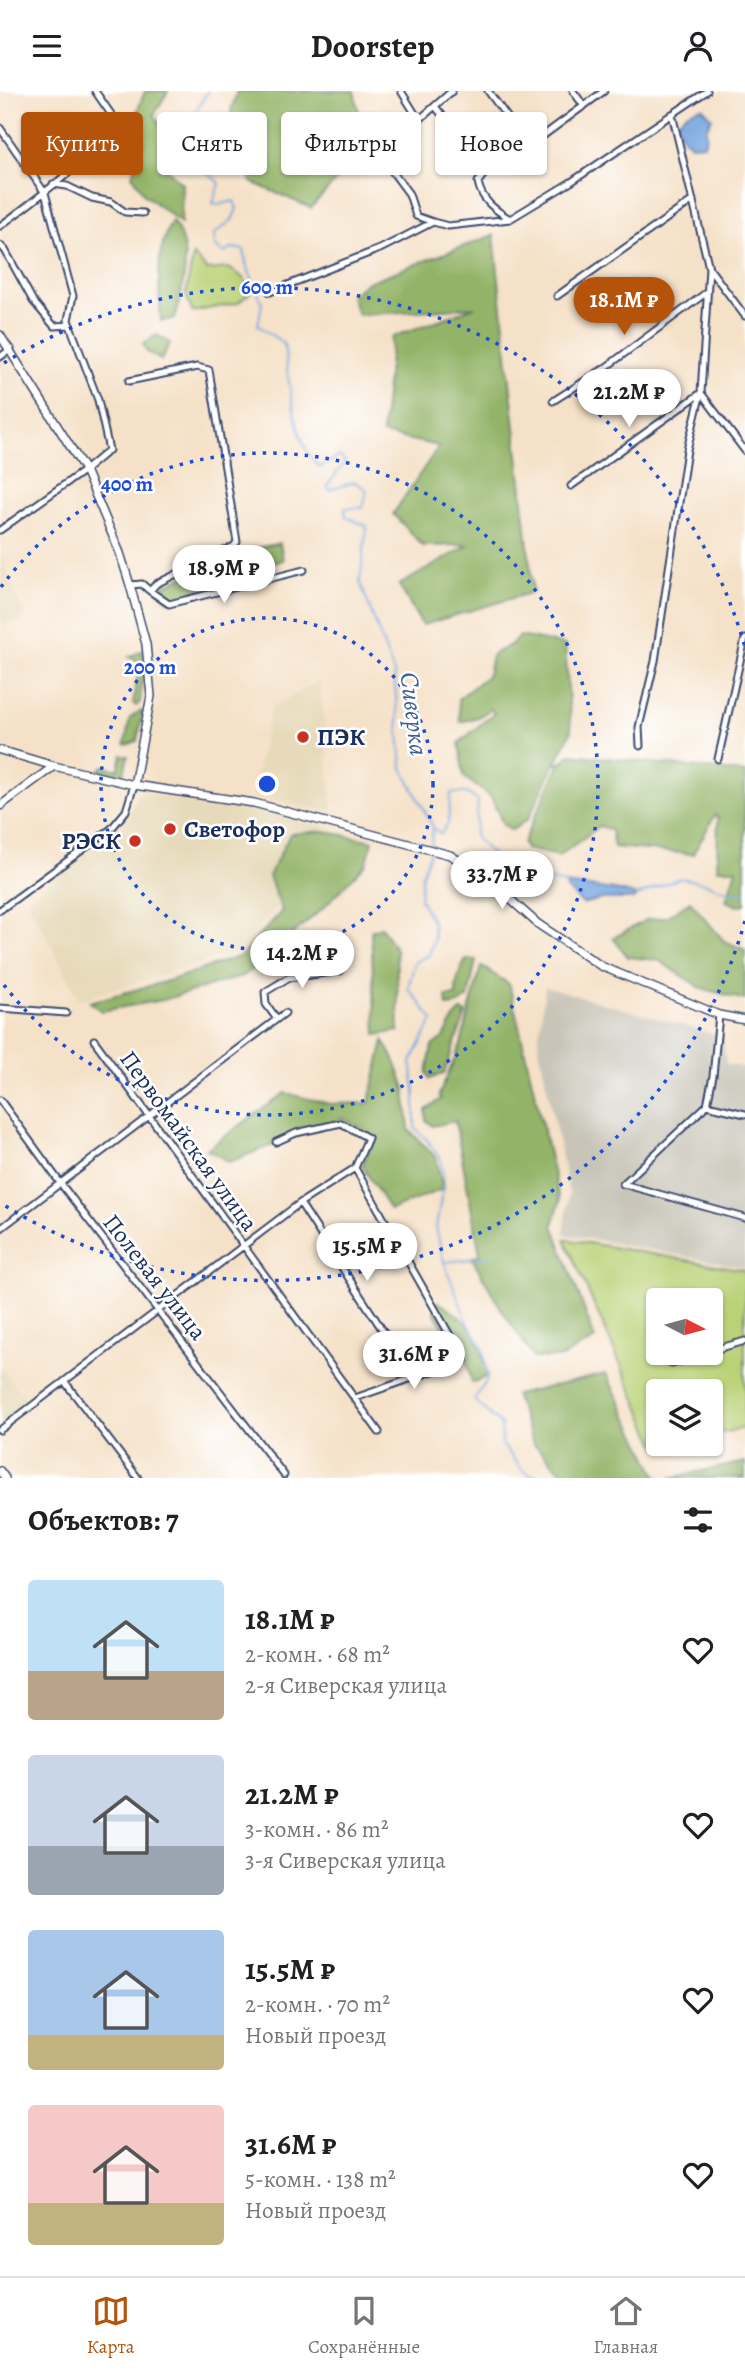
<!DOCTYPE html>
<html lang="ru">
<head>
<meta charset="utf-8">
<style>
	body { margin:0; font-family:Alegreya,serif; background:#f2f2f2; color:#202124; height:100vh; display:flex; flex-direction:column; font-size:26px; white-space:nowrap }
	* { box-sizing:border-box; margin:0 }
	p { font-size:23px; color:#757577 }
	.icon { flex:none; width:38px; height:38px; fill:none; stroke:currentColor; stroke-width:2; stroke-linecap:round; stroke-linejoin:round }
	.map { position:relative; height:1387px; overflow:hidden }
	.details { display:flex; flex-direction:column; background:#fff; flex:1 }
	.details>* { flex:none }
	.hud { position:absolute; left:21px; top:21px; width:704px; height:63px; display:flex; gap:14px }
	.needle { width:46px; rotate:96deg }
	.buttons { position:absolute; left:646px; top:1197px; display:grid; gap:14px }
	.buttons a { display:grid; place-items:center; width:77px; height:77px; border-radius:7px; background:#fff; box-shadow:0 2px 5px #0004; font-size:35px }
	.price { position:absolute; translate:-50% -60px; padding:0 16px; border-radius:24px; background:#fff; color:#222; font-size:23px; line-height:46px; filter:drop-shadow(0 2px 4px #0008) }
	.price::after { content:''; position:absolute; left:50%; top:42px; width:21px; height:16px; margin-left:-10px; background:inherit; clip-path:polygon(0 0,100% 0,50% 100%) }
	.price.on { background:#b45309; color:#fff }
	ul { padding:0; list-style:none }
	li { display:flex; align-items:center; gap:21px; height:175px; padding:0 28px }
	li span { display:grid; place-items:center; flex:none; width:196px; height:140px; border-radius:7px; color:#555 }
	li>.icon { margin-inline-start:auto }
	span .icon { width:84px; height:84px; fill:#fffc; stroke-width:1 }
	li b { font-size:30px }
	h2 { display:flex; justify-content:space-between; align-items:center; height:84px; padding:0 28px; font-size:30px }
	.tag { padding:0 24px; border-radius:7px; background:#fff; box-shadow:0 2px 5px #0004; font-size:24px; line-height:63px }
	.tag.on { background:#b45309; color:#fff }
	header { display:flex; justify-content:space-between; align-items:center; height:91px; padding:0 28px; background:#fff; font-size:32px; font-weight:700 }
	.menu { display:flex; justify-content:space-around; align-items:center; height:98px; border-top:2px solid #e0e0e0; background:#fff; font-size:19px; color:#757577 }
	.menu a { display:grid; justify-items:center; gap:4px }
	.menu .on { color:#b45309 }
	.map>svg:first-child { display:block }
</style>
</head>
<body>
<header><svg class="icon" aria-label="menu" viewBox="0 0 24 24"><path d="M4 6h16M4 12h16M4 18h16"/></svg>Doorstep<svg class="icon" aria-label="person" viewBox="0 0 24 24"><circle cx="12" cy="8" r="4"/><path d="M4 21q1-7 8-7t8 7"/></svg></header>
<div class="map">
<svg width="745" height="1387" viewBox="0 0 745 1387">
	<rect width="100%" height="100%" fill="#fff"/>
	<filter id="ink" filterUnits="userSpaceOnUse"><feTurbulence type="fractalNoise" baseFrequency=".0143" numOctaves="2"/><feDisplacementMap in="SourceGraphic" scale="14" xChannelSelector="R" yChannelSelector="G"/><feConvolveMatrix kernelMatrix="1 2 1 2 8 2 1 2 1" color-interpolation-filters="sRGB"/></filter>
	<filter id="wash" filterUnits="userSpaceOnUse"><feTurbulence type="fractalNoise" baseFrequency=".00686" numOctaves="4" result="noise"/><feDisplacementMap in="SourceGraphic" scale="28" xChannelSelector="R" yChannelSelector="G"/><feGaussianBlur stdDeviation="1.57" result="paint"/><feColorMatrix in="noise" values="0 0 0 0 0 0 0 0 0 0 0 0 0 0 0 0 0 1.4 0 .05"/><feComposite in="paint" operator="in"/></filter>
	<g filter="url(#wash)">
		<rect width="100%" height="100%" fill="#f5e1c7"/>
		<path fill="#e7daba" d="M 0,462 L 24,524 L 20,532 L 0,532 Z
			M 320,589 L 333,721 L 251,706 L 271,617 Z
			M 140,701 L 262,720 L 330,737 L 321,765 L 238,860 L 80,909 L 27,809 L 124,733 Z
			M 0,1274 L 27,1310 L 0,1333 Z"/>
		<path fill="#c8c4b8" d="M 545,896 L 723,946 L 726,973 L 745,977 L 745,1176 L 564,1143 L 569,1102 L 538,952 Z"/>
		<path fill="#bad277" stroke="#6a806a" stroke-width="2" fill-rule="evenodd" d="M 193,164 L 207,179 L 229,177 L 241,185 L 253,199 L 238,212 L 192,221 L 186,203 Z
			M 565,1148 L 745,1179 L 745,1337 L 711,1344 L 710,1300 L 658,1300 L 658,1353 L 671,1353 L 657,1356 ZM 658,1209 L 710,1209 L 710,1262 L 658,1262 Z"/>
		<path fill="#93b468" stroke="#577263" stroke-width="2" d="M 145,0 L 168,0 L 154,24 L 167,43 L 161,72 L 182,93 L 181,132 L 145,104 L 132,84 L 143,53 L 136,23 Z
			M 237,0 L 354,0 L 367,55 L 311,117 L 251,91 L 231,20 Z
			M 172,130 C 194,159 183,196 175,228 L 161,230 C 159,197 154,160 172,130 Z
			M 494,144 L 533,501 L 422,534 L 399,494 L 469,454 L 423,455 L 393,423 L 439,355 L 382,343 L 392,246 L 475,216 L 358,224 L 351,204 L 368,191 Z
			M 157,244 L 170,252 L 161,269 L 146,260 L 143,252 Z
			M 280,452 L 283,469 L 252,478 L 255,488 L 244,490 L 241,481 L 201,493 L 202,499 L 169,510 L 157,498 L 209,473 L 213,477 L 238,468 L 243,460 Z
			M 520,545 L 565,554 L 571,641 L 556,671 L 560,673 L 570,663 L 745,682 L 745,813 L 738,815 L 726,810 L 736,778 L 717,778 L 718,726 L 715,724 L 693,763 L 614,756 L 611,739 L 600,735 L 559,765 L 526,758 L 523,752 L 559,674 L 555,672 L 528,728 L 512,739 L 503,733 L 491,706 L 464,686 L 459,652 L 494,622 L 491,618 L 478,626 L 460,631 L 458,608 L 488,584 L 492,564 L 512,553 Z
			M 142,560 L 144,574 L 140,611 L 136,615 L 133,612 L 140,571 L 129,566 Z
			M 141,620 L 143,622 L 137,650 L 127,654 L 125,653 L 130,627 Z
			M 122,664 L 128,665 L 124,682 L 118,684 L 99,680 L 103,675 L 118,679 Z
			M 323,740 L 373,750 L 366,773 L 322,818 L 243,885 L 163,909 L 101,920 L 90,911 L 168,890 L 241,865 L 282,820 L 269,785 L 290,743 Z
			M 690,810 L 724,850 L 745,859 L 745,909 L 701,897 L 658,869 L 628,866 L 613,847 L 646,829 L 666,826 Z
			M 381,836 L 396,858 L 399,940 L 376,944 L 371,840 Z
			M 467,868 L 476,869 L 468,907 L 459,913 L 447,915 L 446,905 L 456,905 C 456,891 458,879 467,868 Z
			M 481,875 L 509,893 L 560,1110 L 553,1134 L 595,1248 L 560,1267 L 534,1267 L 502,1219 L 472,1167 L 480,1163 L 455,1030 L 433,1035 L 426,1029 L 426,1019 L 441,1008 L 439,1004 L 461,953 Z
			M 461,920 L 466,922 L 444,982 L 430,988 L 427,982 L 432,955 C 454,942 445,933 461,920 Z
			M 384,950 L 394,968 L 405,997 L 409,1039 L 436,1067 L 443,1098 L 390,1119 L 362,1075 L 375,1047 L 343,1027 L 229,1071 L 207,1058 L 285,1002 L 330,1013 L 369,1012 Z
			M 438,1211 C 474,1231 479,1247 488,1285 L 472,1292 L 464,1258 L 454,1255 L 434,1221 Z
			M 606,1283 L 658,1387 L 568,1387 L 533,1352 L 515,1304 Z
			M 745,1371 L 745,1387 L 670,1387 Z"/>
		<path fill="#74a4de" stroke="#486a9e" stroke-width="2" d="M 702,16 L 712,27 L 706,38 L 707,44 L 704,53 L 691,54 L 681,44 L 677,31 L 688,21 Z
			M 566,793 C 590,797 613,796 637,805 L 633,808 L 602,808 L 583,813 L 567,798 Z"/>
		<g fill="none" stroke-linecap="round" stroke-linejoin="round">
			<path stroke="#74a4de" stroke-width="2" d="M 208,0 L 187,35 L 186,66 L 220,92 L 213,112 L 218,114 L 234,110 L 237,118 L 232,129 L 214,143 L 215,155 L 223,162 L 234,157 L 244,159 L 246,173 L 262,212 L 258,234 L 284,253 C 288,284 294,357 320,376 L 340,365 L 345,371 L 327,395 L 329,399 L 355,391 L 367,399 L 363,417 L 345,417 L 346,426 L 367,435 L 360,491 L 394,582 L 402,676 L 433,736 L 431,756
				M 434,737 L 441,743 L 448,732 L 451,702 L 467,702 L 478,710 L 475,746 C 509,784 518,783 566,793
				M 430,762 L 422,783 L 420,808 L 433,832 L 434,848 L 429,864 L 415,871 L 408,897 L 433,929 L 411,971 L 415,999 L 415,1037 L 428,1050 L 441,1069 L 444,1089 L 436,1137 L 444,1171 L 467,1230 L 483,1256 L 488,1287 L 474,1309 L 501,1334 L 502,1353 L 523,1380 L 540,1387
				M 637,805 L 680,787 L 705,792 L 729,801 L 745,802
				M 445,1171 L 490,1166"/>
		</g>
	</g>
	<g filter="url(#ink)">
		<g fill="none" stroke-linecap="round" stroke-linejoin="round">
			<g stroke="#3c4a6e" stroke-width="9">
				<path id="street" d="M 401,0 L 419,29
					M 488,0 L 527,53
					M 573,0 L 584,15
					M 435,15 L 486,81
					M 0,37 L 45,102 L 73,205 L 68,229 L 98,309 L 109,359 L 85,379 L 0,439
					M 53,93 L 67,95 L 92,107 L 111,111 L 125,121 L 143,122
					M 510,128 C 495,119 481,109 478,91 L 486,81 L 540,47 L 604,0
					M 433,131 L 416,125 L 409,103 L 389,76 L 387,57 L 452,0
					M 0,135 C 42,105 81,71 122,39 L 95,0
					M 0,154 L 5,159 L 33,210 L 54,235 L 70,234
					M 709,177 L 745,225
					M 270,201 L 382,157 L 433,131 L 448,135 L 510,128 L 571,91 L 707,0
					M 557,205 L 693,109
					M 0,266 L 11,258
					M 129,290 L 197,276 L 209,279 L 237,451 L 234,455 L 156,493 L 150,500 L 142,493 L 130,494
					M 701,302 L 745,360
					M 553,310 L 605,277 L 707,201
					M 571,395 L 701,302
					M 150,500 L 169,513 L 304,479
					M 640,655 L 639,636 L 655,570 L 687,359 L 701,302 L 709,177 L 672,23
					M 718,668 L 745,548
					M 0,819 L 111,738 L 126,720 L 134,694
					M 0,917 L 66,922
					M 719,924 L 713,985 L 707,1014 L 623,1093 L 745,1127
					M 277,928 L 266,913 L 265,901 L 288,887 L 340,880
					M 94,949 L 379,1341
					M 0,1009 L 61,1093 L 284,1384
					M 707,1014 L 745,1023
					M 276,1051 L 296,1042 L 341,1032 L 368,1047 L 355,1077
					M 355,1077 L 464,1269 L 355,1307
					M 300,1112 L 413,1286
					M 0,1138 L 285,922
					M 710,1260 L 745,1250
					M 672,1273 L 705,1262
					M 65,1291 L 138,1387
					M 0,1339 L 300,1112 L 355,1077"/>
			</g>
			<g stroke="#3c4a6e" stroke-width="10">
				<path id="secondary" d="M 0,244 L 85,379 L 120,462 L 130,494 L 146,553 L 151,605 L 134,694
					M 0,659 L 54,675 L 134,694 L 254,712 L 450,764 L 485,786 L 538,833 L 601,875 L 719,924 L 745,929
					M 0,715 L 54,675
					M 0,1380 L 5,1387"/>
			</g>
			<use href="#street" stroke="#fff" stroke-width="5"/>
			<use href="#secondary" stroke="#fff" stroke-width="7"/>
		</g>
	</g>
	<g fill="none" stroke="#1d4ed8" stroke-width="3.5" stroke-dasharray="3.5 7">
		<circle cx="267" cy="693" r="166"/>
		<path d="M1 496A331 331 0 1 1 1 890"/>
		<path d="M745 830A497 497 0 0 1 4 1114M4 272A497 497 0 0 1 745 556"/>
	</g>
	<g fill="#c8321e" stroke="#fff" stroke-width="2.5">
		<circle cx="303" cy="646" r="7"/>
		<circle cx="170" cy="738" r="7"/>
		<circle cx="135" cy="750" r="7"/>
	</g>
	<g text-anchor="middle" dominant-baseline="central" stroke-width="5" stroke-linejoin="round" paint-order="stroke">
		<g font-size="24" font-weight="bold" fill="#1b2f5e" stroke="#fff" text-anchor="start">
			<text x="317" y="646">ПЭК</text>
			<text x="184" y="738">Светофор</text>
			<text x="121" y="750" text-anchor="end">РЭСК</text>
		</g>
		<g font-size="24" fill="#1b2f5e" stroke="#fff">
			<text transform="translate(189 1050) rotate(54)">Первомайская улица</text>
			<text transform="translate(155 1186) rotate(52)">Полевая улица</text>
		</g>
		<g font-size="26" font-style="italic" fill="#3f5e91" stroke="#fff">
			<text transform="translate(414 623) rotate(83)">Сиверка</text>
		</g>
	</g>
	<circle cx="267" cy="693" r="10" fill="#1d4ed8" stroke="#fff" stroke-width="3.5"/>
	<g font-size="21" text-anchor="middle" font-weight="bold" fill="#1d4ed8" stroke="#fff" stroke-width="5" stroke-linejoin="round" paint-order="stroke">
		<text x="267" y="203">600 m</text>
		<text x="127" y="400">400 m</text>
		<text x="150" y="583">200 m</text>
	</g>
</svg>
<div class="buttons">
<a><svg class="needle" viewBox="-14 -14 28 28"><path d="M0-13l5 13h-10z" fill="#e53935"/><path d="M0 13l5-13h-10z" fill="#757577"/></svg></a>
<a><svg class="icon" aria-label="layers" viewBox="0 0 24 24"><path d="M12 4l9 5-9 5-9-5zM3 14l9 5 9-5"/></svg></a>
</div>
<b class="price on" style="left:624px;top:246px">18.1M ₽</b>
<b class="price" style="left:629px;top:338px">21.2M ₽</b>
<b class="price" style="left:224px;top:514px">18.9M ₽</b>
<b class="price" style="left:502px;top:820px">33.7M ₽</b>
<b class="price" style="left:302px;top:899px">14.2M ₽</b>
<b class="price" style="left:367px;top:1192px">15.5M ₽</b>
<b class="price" style="left:414px;top:1300px">31.6M ₽</b>
<div class="hud">
<a class="tag on">Купить</a>
<a class="tag">Снять</a>
<a class="tag">Фильтры</a>
<a class="tag">Новое</a>
</div>
</div>
<section class="details">
<h2>Объектов: 7<svg class="icon" aria-label="filters" viewBox="0 0 24 24"><path d="M4 7h16M4 17h16"/><circle cx="9" cy="7" r="2"/><circle cx="15" cy="17" r="2"/></svg></h2>
<ul>
<li><span style="background:linear-gradient(#bfe0f5 65%,#b9a48a 0)"><svg class="icon" aria-label="home" viewBox="0 0 24 24"><path d="M3 11l9-7 9 7M6 9v11h12V9"/></svg></span><div><b>18.1M ₽</b><p>2-комн. · 68 m²</p><p>2-я Сиверская улица</p></div><svg class="icon" aria-label="heart" viewBox="0 0 24 24"><path d="M12 20l-8-8c-3-5 5-10 8-4 3-6 11-1 8 4z"/></svg></li>
<li><span style="background:linear-gradient(#c9d6e8 65%,#9aa5b1 0)"><svg class="icon" aria-label="home" viewBox="0 0 24 24"><path d="M3 11l9-7 9 7M6 9v11h12V9"/></svg></span><div><b>21.2M ₽</b><p>3-комн. · 86 m²</p><p>3-я Сиверская улица</p></div><svg class="icon" aria-label="heart" viewBox="0 0 24 24"><path d="M12 20l-8-8c-3-5 5-10 8-4 3-6 11-1 8 4z"/></svg></li>
<li><span style="background:linear-gradient(#a9c7e8 75%,#c2b280 0)"><svg class="icon" aria-label="home" viewBox="0 0 24 24"><path d="M3 11l9-7 9 7M6 9v11h12V9"/></svg></span><div><b>15.5M ₽</b><p>2-комн. · 70 m²</p><p>Новый проезд</p></div><svg class="icon" aria-label="heart" viewBox="0 0 24 24"><path d="M12 20l-8-8c-3-5 5-10 8-4 3-6 11-1 8 4z"/></svg></li>
<li><span style="background:linear-gradient(#f6c9c9 70%,#c2b280 0)"><svg class="icon" aria-label="home" viewBox="0 0 24 24"><path d="M3 11l9-7 9 7M6 9v11h12V9"/></svg></span><div><b>31.6M ₽</b><p>5-комн. · 138 m²</p><p>Новый проезд</p></div><svg class="icon" aria-label="heart" viewBox="0 0 24 24"><path d="M12 20l-8-8c-3-5 5-10 8-4 3-6 11-1 8 4z"/></svg></li>
</ul>
</section>
<nav class="menu">
<a class="on"><svg class="icon" aria-label="map" viewBox="0 0 24 24"><path d="M3 6l6-2 6 2 6-2v14l-6 2-6-2-6 2zM9 4v14M15 6v14"/></svg>Карта</a>
<a><svg class="icon" aria-label="saved" viewBox="0 0 24 24"><path d="M7 4h10v16l-5-4-5 4z"/></svg>Сохранённые</a>
<a><svg class="icon" aria-label="home" viewBox="0 0 24 24"><path d="M3 11l9-7 9 7M6 9v11h12V9"/></svg>Главная</a>
</nav>
</body>
</html>
